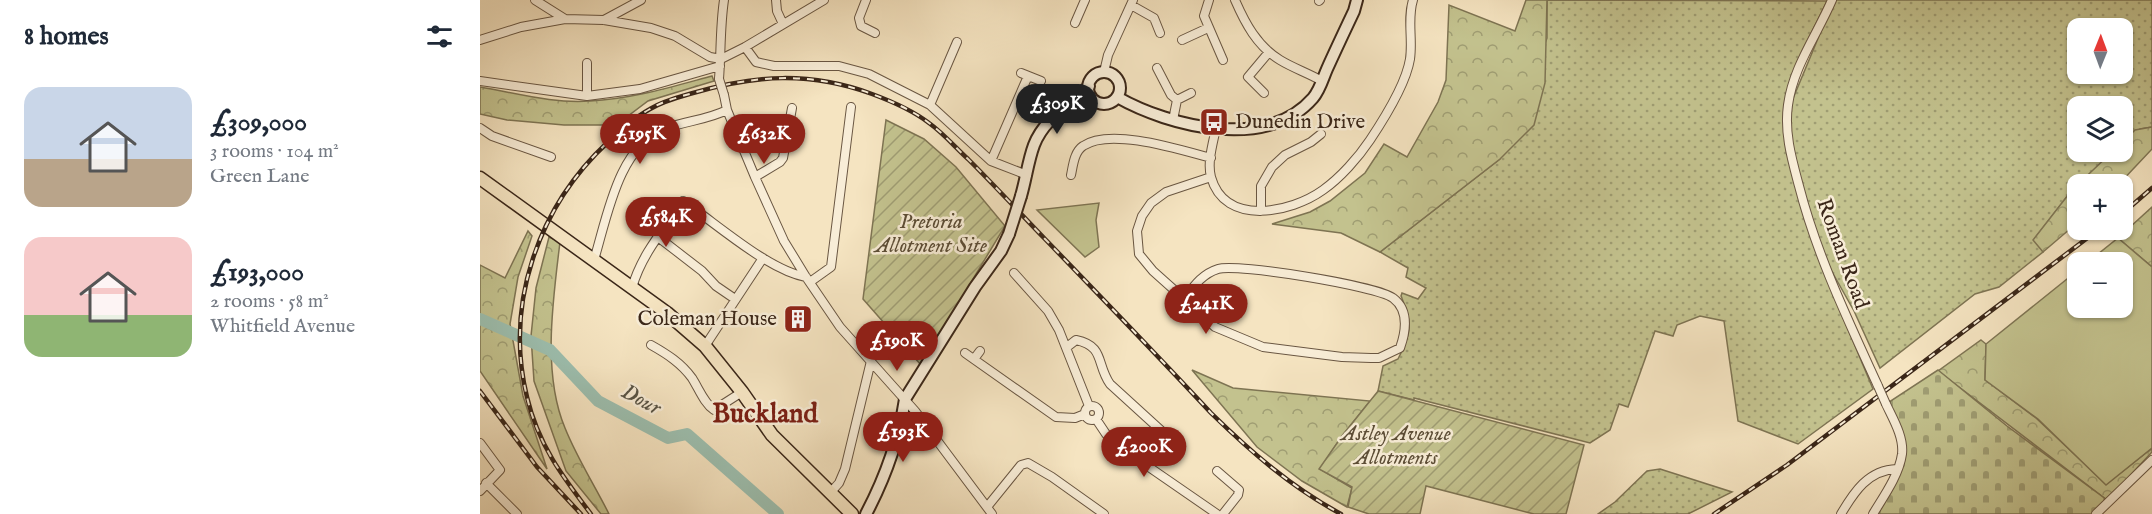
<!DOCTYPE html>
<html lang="en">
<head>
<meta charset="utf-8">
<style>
	body { margin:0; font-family:"IM FELL English",serif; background:#f2f2f3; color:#1f2937; height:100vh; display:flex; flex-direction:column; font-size:22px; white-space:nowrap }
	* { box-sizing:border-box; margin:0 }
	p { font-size:20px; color:#747a83 }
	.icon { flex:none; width:33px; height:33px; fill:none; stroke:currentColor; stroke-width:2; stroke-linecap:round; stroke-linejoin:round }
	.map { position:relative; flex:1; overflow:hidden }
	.panel { display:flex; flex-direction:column; background:#fff; width:480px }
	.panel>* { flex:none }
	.needle { width:39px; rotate:1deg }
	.tools { position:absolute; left:1587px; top:18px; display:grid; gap:12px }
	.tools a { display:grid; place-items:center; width:66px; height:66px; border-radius:12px; background:#fff; box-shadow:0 2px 4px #0004; font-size:30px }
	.price { position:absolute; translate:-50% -51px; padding:0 14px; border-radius:21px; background:#8f2418; color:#fff; font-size:20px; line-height:39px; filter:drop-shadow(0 2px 3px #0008) }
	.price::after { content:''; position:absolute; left:50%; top:36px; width:18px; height:14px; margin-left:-9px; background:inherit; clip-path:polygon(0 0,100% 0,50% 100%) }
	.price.active { background:#222; color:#fff }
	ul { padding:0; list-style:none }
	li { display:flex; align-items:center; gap:18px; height:150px; padding:0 24px }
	li span { display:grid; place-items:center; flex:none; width:168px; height:120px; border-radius:18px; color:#555 }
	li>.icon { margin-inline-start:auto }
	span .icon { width:72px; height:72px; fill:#fffc; stroke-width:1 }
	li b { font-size:26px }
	h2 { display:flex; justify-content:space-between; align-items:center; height:72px; padding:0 24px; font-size:26px }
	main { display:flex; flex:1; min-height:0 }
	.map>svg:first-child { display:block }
</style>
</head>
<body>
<main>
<section class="panel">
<h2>8 homes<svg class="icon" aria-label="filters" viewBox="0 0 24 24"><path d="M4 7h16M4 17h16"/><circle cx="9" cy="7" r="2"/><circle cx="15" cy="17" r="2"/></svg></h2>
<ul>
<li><span style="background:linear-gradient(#c9d6e8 60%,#b9a48a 0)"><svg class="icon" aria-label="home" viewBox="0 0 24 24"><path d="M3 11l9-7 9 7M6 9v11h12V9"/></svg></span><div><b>£309,000</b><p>3 rooms · 104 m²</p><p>Green Lane</p></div></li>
<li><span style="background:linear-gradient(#f6c9c9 65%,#8fb573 0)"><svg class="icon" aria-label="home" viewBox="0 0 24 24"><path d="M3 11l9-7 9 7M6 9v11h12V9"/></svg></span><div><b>£193,000</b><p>2 rooms · 58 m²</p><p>Whitfield Avenue</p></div></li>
</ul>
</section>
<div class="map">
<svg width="1672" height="514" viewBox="0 0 1672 514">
	<defs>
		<pattern id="grass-dots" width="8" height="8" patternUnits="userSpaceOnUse" patternTransform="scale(1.5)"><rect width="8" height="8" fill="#c3c28e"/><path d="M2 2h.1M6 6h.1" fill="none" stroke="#9f9d73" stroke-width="1.8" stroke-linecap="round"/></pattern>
		<pattern id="forest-crowns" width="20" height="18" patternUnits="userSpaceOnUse" patternTransform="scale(1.5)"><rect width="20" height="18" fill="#c3c28e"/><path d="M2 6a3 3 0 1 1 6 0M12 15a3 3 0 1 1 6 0" fill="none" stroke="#9f9d73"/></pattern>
		<pattern id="cemetery-stones" width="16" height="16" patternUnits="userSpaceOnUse" patternTransform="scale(1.5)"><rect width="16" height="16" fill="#c3c28e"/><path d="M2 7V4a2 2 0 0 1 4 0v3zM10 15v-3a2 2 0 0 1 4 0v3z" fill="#9f9d73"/></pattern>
		<pattern id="garden-furrows" width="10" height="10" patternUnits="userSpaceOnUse" patternTransform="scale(1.5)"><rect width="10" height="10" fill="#c3c28e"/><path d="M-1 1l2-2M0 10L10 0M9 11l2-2" fill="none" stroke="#9f9d73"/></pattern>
	</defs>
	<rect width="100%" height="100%" fill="#f5e4c1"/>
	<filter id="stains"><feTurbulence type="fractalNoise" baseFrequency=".00333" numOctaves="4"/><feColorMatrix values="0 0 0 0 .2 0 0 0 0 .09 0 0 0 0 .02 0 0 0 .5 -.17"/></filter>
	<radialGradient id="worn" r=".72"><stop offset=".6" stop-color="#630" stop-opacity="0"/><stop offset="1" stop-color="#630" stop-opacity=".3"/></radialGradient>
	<path fill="url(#grass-dots)" stroke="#7e7453" stroke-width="1.5" fill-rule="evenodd" d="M 1067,0 L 1347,1 L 1321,54 L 1305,108 L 1327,224 L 1345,274 L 1393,389 L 1318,444 L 1258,421 L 1244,321 L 1220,316 L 1197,325 L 1193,336 L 1175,331 L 1148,407 L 1139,404 L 1130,430 L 1110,443 L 934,398 L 934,400 L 898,391 L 903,366 L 918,359 C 932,332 933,324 921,296 L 922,293 L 938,299 L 946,288 L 926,277 L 928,268 L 900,252 L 1020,159 L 1067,38 Z
		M 1354,0 L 1672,0 L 1672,127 L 1660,129 L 1643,144 L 1642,106 L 1598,106 L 1598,152 L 1635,152 L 1592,190 L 1555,238 L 1563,252 L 1519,287 L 1495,294 L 1400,368 L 1374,311 L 1351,270 L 1330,221 L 1308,144 L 1312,101 ZM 1598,28 L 1642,28 L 1642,74 L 1598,74 Z
		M 1180,469 L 1252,492 L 1208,514 L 1118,514 L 1135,502 L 1167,471 Z"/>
	<path fill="url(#forest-crowns)" stroke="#7e7453" stroke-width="1.5" d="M 1046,0 L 1067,0 L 1065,83 L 1054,125 L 1020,159 L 900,252 L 861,233 L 792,224 L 830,212 L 850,201 L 885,173 L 904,144 L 927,157 L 958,102 L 966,80 L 969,5 L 1035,31 Z
		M 232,76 L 234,81 L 168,101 L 136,125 L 84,125 L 27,120 L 0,114 L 0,87 C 36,93 74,104 110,101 C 152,99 191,87 232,76 Z
		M 1672,127 L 1672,149 L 1639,184 L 1598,184 L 1597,223 L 1563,252 L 1553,240 L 1592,190 L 1632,152 L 1642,152 L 1643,142 L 1655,130 Z
		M 1672,207 L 1672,267 L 1638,238 Z
		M 48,231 L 52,236 L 38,277 L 30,324 L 43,396 L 67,469 L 0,371 L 0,265 L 25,278 Z
		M 69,237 L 80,242 C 73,300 62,373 85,428 C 97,458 115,486 129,514 L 121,514 L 86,471 L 54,381 L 51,336 L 56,288 Z
		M 1501,340 L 1506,344 L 1505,380 L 1556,418 L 1626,484 L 1672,448 L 1672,452 L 1627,500 L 1458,371 Z
		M 712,370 L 753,388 L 890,401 L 862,436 L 840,469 L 872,488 L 867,507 L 822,481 L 777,447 Z"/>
	<path fill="url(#cemetery-stones)" stroke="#7e7453" stroke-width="1.5" d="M 1458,370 L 1527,426 L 1627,500 L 1614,514 L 1393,514 L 1425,453 L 1406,404 Z"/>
	<path fill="#c3c28e" stroke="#7e7453" stroke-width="1.5" d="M 619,203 L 616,220 L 619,247 L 605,257 L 557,210 Z
		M 1638,238 L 1672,267 L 1672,448 L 1626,485 L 1558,419 L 1505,380 L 1506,344 L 1597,271 L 1598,308 L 1642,308 L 1642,262 L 1608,262 Z"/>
	<path fill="url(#garden-furrows)" stroke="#7e7453" stroke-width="1.5" d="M 406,120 L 444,139 L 476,167 L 525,226 L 441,365 L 383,299 Z
		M 898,391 L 1104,445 L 1086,514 L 1054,514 L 946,486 L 940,514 L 889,514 L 868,507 L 872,487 L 839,469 L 862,436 Z"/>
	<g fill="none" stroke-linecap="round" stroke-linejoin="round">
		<path stroke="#9dbfaf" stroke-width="12" d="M 0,319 L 70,350 L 118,401 L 188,438 L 207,434 L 298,514"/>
		<g stroke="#695642" stroke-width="10">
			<path id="street" d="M 55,0 L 85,19 L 124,20 L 171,28 L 195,36 L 230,57 L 241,59
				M 296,0 L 297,11 L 303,24
				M 386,0 L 379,18 L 381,26 L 395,33
				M 729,0 L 724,16 L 743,60
				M 755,0 C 765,23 777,46 800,60 C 813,68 828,73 842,81
				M 1352,0 C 1337,35 1313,67 1308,105 C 1304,133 1312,160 1319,186 C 1337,256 1368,320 1398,386
				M 839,1 L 840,0
				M 651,5 L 674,18 L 680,33
				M 124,20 L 161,0
				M 595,23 L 605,0
				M 0,40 L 41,27 L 85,19
				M 702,40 L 728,28
				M 265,47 L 276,62 L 294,66 L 359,66 L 389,74 L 450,105 L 511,161 L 547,175
				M 241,59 L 265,47 L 344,0
				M 677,68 L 691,95 L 697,100 L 693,120
				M 624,72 L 628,55 L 653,0
				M 541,73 L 561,81
				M 239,79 C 241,53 240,27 244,0
				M 0,81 L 107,96 L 160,89 L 240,66
				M 784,93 L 768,77 L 789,52
				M 244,95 L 247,110 L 275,177 L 304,241 L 326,277 L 360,327 L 435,411 L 512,514
				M 107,96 L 107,63
				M 697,100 L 711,93
				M 450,105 L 477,42
				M 0,128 L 12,136 L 71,157
				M 736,128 C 733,143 727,162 731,177 C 745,227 811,213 843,190 C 860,178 878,158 890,140 C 904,119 926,84 930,59 C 933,39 927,19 933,0
				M 511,161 L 548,76
				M 591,175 C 593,166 594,152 603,146 C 630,127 701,150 731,158
				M 275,177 L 300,162 L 303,158 L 312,108
				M 781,211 L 781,186 L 792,167 L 805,155 L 831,142 L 841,134
				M 178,237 L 222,271 L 236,286 L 255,299
				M 114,260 C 127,218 138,147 184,129 C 205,121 227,120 247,110
				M 534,273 L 568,311 L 579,330 L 609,406
				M 330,282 L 351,267 L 371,107
				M 152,288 C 161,255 184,229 203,201 C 237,224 288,270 326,277
				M 704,299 C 714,286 722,274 738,269 C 757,263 897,286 913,298 C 929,310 926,331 920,348 L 899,358 L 891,358 L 862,357 L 783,347 L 735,327 L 692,288 L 673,271 L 659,254 L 657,231 L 662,216 L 671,203 L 686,192 L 731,177
				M 171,345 C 187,354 201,363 212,378 C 219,389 224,403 234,410 L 262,392
				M 225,346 L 283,258
				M 587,347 L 596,340 C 625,346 616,364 630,384 L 698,446
				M 485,353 L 576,417 L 595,418 L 605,414
				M 494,359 L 500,351
				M605 413a7 7 0 1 1 14 0a7 7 0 1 1-14 0Z
				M 616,419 L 626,434 L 637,445 L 737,514
				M 0,443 L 20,470 L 0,491
				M 737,471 L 759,490 L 758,495 L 743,514
				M 6,483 L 37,514
				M 350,493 L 359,483 L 365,469 L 391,361
				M 507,507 L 541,465 L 548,463 L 572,477 L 624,514
				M 1361,514 C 1374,492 1388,470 1417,469
				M 1393,514 C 1404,496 1419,475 1422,454 C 1424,437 1413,419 1406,404
				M 1616,514 L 1672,460"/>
		</g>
		<g stroke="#3a2618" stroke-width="14">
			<path id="secondary" d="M608 88a16 16 0 1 1 32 0a16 16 0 1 1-32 0Z
				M 637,97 C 690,127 787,151 833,98 C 840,90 843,78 847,69 C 856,49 865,30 874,11 L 877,0
				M 541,196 C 546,179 548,161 554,145 C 564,119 589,105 609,86
				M 386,514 C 405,478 419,439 425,399 L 495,287 L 521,251 L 529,234"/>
		</g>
		<g stroke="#3a2618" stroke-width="15">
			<path id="primary" d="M 0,178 L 187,313 L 225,346 L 262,392 L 292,435 L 372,514"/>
		</g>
		<use href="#street" stroke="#f8edd7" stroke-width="8"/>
		<use href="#secondary" stroke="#f8edd7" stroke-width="10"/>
		<use href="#primary" stroke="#f5e4c1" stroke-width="12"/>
		<g stroke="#3a2618" stroke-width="4.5">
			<path id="rail" d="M 1642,214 L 1672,188
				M 0,391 L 57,467 L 101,514
				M 111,514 C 82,476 58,444 47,397 C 24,303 59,206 128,142 C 141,130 154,118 170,109 C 183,101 199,97 213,93 C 276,75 329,71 392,94 C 411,101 432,110 449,123 C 463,133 475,147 488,159 C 514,185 539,212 565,239 C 621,297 676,354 731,413 C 771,452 811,487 861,514
				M 1234,514 L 1307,465 L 1618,230"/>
		</g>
		<use href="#rail" stroke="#f8edd7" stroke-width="2" stroke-dasharray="7" stroke-linecap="butt"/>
		<g stroke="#695642" stroke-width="10" stroke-linecap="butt">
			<path id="street-bridge" d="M 239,79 L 244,95
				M 1398,386 L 1406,404"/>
		</g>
		<g stroke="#3a2618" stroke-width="14" stroke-linecap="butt">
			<path id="secondary-bridge" d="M 529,234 L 541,196"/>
		</g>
		<use href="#street-bridge" stroke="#f8edd7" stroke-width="8"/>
		<use href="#secondary-bridge" stroke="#f8edd7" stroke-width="10"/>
	</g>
	<defs>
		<g id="bus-square" transform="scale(1.5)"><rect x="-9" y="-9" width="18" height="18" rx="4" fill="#8f2418" stroke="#f8edd7"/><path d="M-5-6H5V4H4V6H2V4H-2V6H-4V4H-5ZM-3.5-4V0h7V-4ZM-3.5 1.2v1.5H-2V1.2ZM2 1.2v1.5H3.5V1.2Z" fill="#fff"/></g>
		<g id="building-square" transform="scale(1.5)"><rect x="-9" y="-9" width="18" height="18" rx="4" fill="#8f2418" stroke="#f8edd7"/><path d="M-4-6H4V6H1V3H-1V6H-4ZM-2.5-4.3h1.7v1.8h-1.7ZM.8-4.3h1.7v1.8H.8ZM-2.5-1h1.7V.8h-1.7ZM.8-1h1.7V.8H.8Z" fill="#fff"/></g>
	</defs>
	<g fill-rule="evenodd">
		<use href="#bus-square" x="734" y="122"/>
		<use href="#building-square" x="318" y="319"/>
	</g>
	<g text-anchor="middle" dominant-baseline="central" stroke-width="5" stroke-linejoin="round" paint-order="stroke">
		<g font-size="21" fill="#3a2618" stroke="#f8edd7" text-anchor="start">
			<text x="755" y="122">Dunedin Drive</text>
			<text x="297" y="319" text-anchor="end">Coleman House</text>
		</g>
		<g font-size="21" font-style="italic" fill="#5c4d36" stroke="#f8edd7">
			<text x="451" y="222">Pretoria<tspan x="451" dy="24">Allotment Site</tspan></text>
			<text x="916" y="434">Astley Avenue<tspan x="916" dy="24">Allotments</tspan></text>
		</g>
		<g font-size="21" fill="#3a2618" stroke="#f8edd7">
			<text transform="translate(1362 254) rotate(70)">Roman Road</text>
		</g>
		<g font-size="22" font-style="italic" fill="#585445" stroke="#f8edd7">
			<text transform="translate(161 400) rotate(28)">Dour</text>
		</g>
		<g font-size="27" font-weight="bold" fill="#7a1f14" stroke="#f8edd7">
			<text x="285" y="415">Buckland</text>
		</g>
	</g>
	<rect width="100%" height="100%" filter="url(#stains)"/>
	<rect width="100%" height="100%" fill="url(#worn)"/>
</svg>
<div class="tools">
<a><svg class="needle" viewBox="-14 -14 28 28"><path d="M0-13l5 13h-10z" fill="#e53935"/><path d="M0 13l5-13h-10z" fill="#747a83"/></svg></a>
<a><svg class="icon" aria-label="layers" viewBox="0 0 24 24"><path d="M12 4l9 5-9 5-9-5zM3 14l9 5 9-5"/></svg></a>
<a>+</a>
<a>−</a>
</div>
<b class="price active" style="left:577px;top:135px">£309K</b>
<b class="price" style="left:160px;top:165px">£195K</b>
<b class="price" style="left:284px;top:165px">£632K</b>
<b class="price" style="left:186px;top:248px">£584K</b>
<b class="price" style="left:726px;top:335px">£241K</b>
<b class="price" style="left:417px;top:372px">£190K</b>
<b class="price" style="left:423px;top:463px">£193K</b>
<b class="price" style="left:664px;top:478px">£200K</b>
</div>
</main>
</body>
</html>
